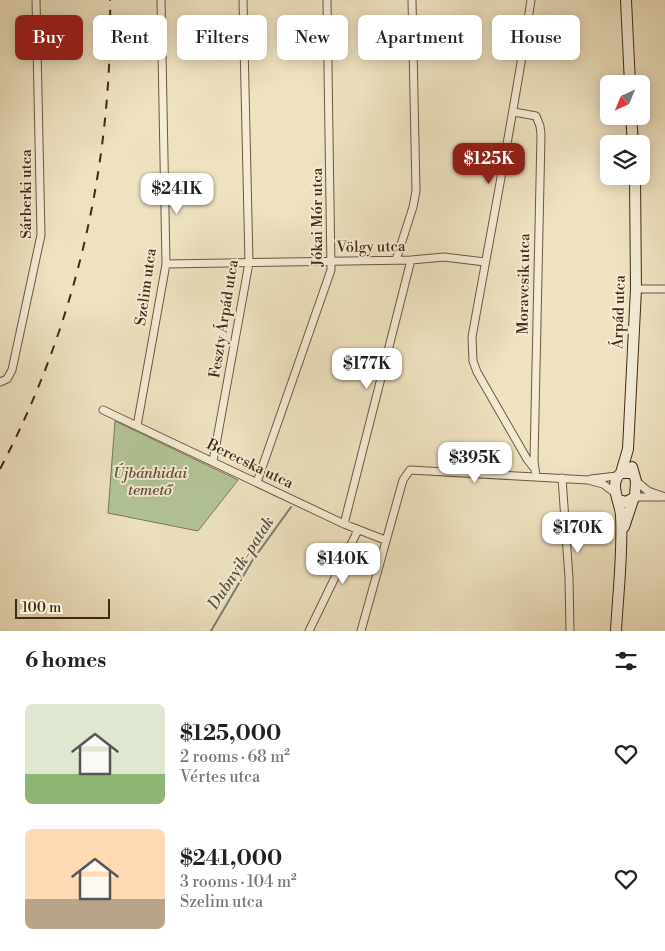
<!DOCTYPE html>
<html lang="en">
<head>
<meta charset="utf-8">
<style>
	body { margin:0; font-family:"Libre Bodoni",serif; background:#f6f6f6; color:#222; height:100vh; display:flex; flex-direction:column; font-size:19px; white-space:nowrap }
	* { box-sizing:border-box; margin:0 }
	p { font-size:16px; color:#767676 }
	.icon { flex:none; width:28px; height:28px; fill:none; stroke:currentColor; stroke-width:2; stroke-linecap:round; stroke-linejoin:round }
	.map { position:relative; height:631px; overflow:hidden }
	.sheet { display:flex; flex-direction:column; background:#fff; flex:1 }
	.sheet>* { flex:none }
	.banner { position:absolute; left:15px; top:15px; width:635px; height:45px; display:flex; gap:10px }
	.needle { width:32px; rotate:224deg }
	.tools { position:absolute; left:600px; top:75px; display:grid; gap:10px }
	.tools a { display:grid; place-items:center; width:50px; height:50px; border-radius:8px; background:#fff; box-shadow:0 2px 12px #0003; font-size:25px }
	.scale { position:absolute; left:15px; bottom:12px; width:95px; box-sizing:border-box; padding-left:5px; border:2px solid #442812; border-top:0; font-size:14px; line-height:18px; white-space:nowrap; color:#442812; -webkit-text-stroke:4px #f4ecd6; paint-order:stroke }
	.price { position:absolute; translate:-50% -42px; padding:0 11px; border-radius:10px; background:#fff; color:#222; font-size:16px; line-height:32px; filter:drop-shadow(0 1px 2px #0008) }
	.price::after { content:''; position:absolute; left:50%; top:30px; width:15px; height:11px; margin-left:-8px; background:inherit; clip-path:polygon(0 0,100% 0,50% 100%) }
	.price.active { background:#8f2418; color:#fff }
	ul { padding:0; list-style:none }
	li { display:flex; align-items:center; gap:15px; height:125px; padding:0 25px }
	li span { display:grid; place-items:center; flex:none; width:140px; height:100px; border-radius:8px; color:#555 }
	li>.icon { margin-inline-start:auto }
	span .icon { width:60px; height:60px; fill:#fffc; stroke-width:1 }
	li b { font-size:21px }
	h2 { display:flex; justify-content:space-between; align-items:center; height:60px; padding:0 25px; font-size:21px }
	.tag { padding:0 18px; border-radius:8px; background:#fff; box-shadow:0 2px 12px #0003; font-size:18px; line-height:45px }
	.tag.active { background:#8f2418; color:#fff }
	.map>svg:first-child { display:block }
</style>
</head>
<body>
<div class="map">
<svg width="665" height="631" viewBox="0 0 665 631">
	<rect width="100%" height="100%" fill="#eee2c0"/>
	<filter id="stains"><feTurbulence type="fractalNoise" baseFrequency=".004" numOctaves="4"/><feColorMatrix values="0 0 0 0 .2 0 0 0 0 .09 0 0 0 0 .02 0 0 0 .5 -.17"/></filter>
	<radialGradient id="worn" r=".72"><stop offset=".6" stop-color="#630" stop-opacity="0"/><stop offset="1" stop-color="#630" stop-opacity=".3"/></radialGradient>
	<path fill="#b3c497" stroke="#7c7654" d="M 115,421 L 238,480 L 198,531 L 108,513 Z"/>
	<g fill="none" stroke-linecap="round" stroke-linejoin="round">
		<path stroke="#788175" stroke-width="2" d="M 211,631 L 252,561 L 291,507"/>
		<g stroke="#6e563e" stroke-width="9">
			<path id="street" d="M 531,0 C 514,113 492,225 472,337 L 473,361 L 477,372 L 527,459 L 534,468
				M 514,112 L 536,116 L 540,126 L 541,135 L 534,461 L 536,476
				M 396,260 L 413,207 L 416,191 L 412,0
				M 166,264 L 411,260 L 444,257 L 485,262
				M 636,289 L 665,289
				M 0,382 L 7,379 L 12,370 L 41,235 L 36,0
				M 103,410 L 344,524 L 385,540
				M 137,426 L 166,264 L 161,0
				M 213,461 L 249,263 L 243,0
				M 562,478 L 569,578 L 570,631
				M 591,479 L 617,476
				M 636,481 L 648,491 L 665,497
				M 257,482 L 331,270 L 327,0
				M 635,497 L 662,497
				M 344,524 L 411,260
				M 309,631 L 358,530
				M 361,631 L 403,480 L 410,470 L 588,480 L 603,484 L 615,493"/>
		</g>
		<g stroke="#442812" stroke-width="12">
			<path id="secondary" d="M 626,0 L 630,84
				M 631,116 L 633,144
				M 621,473 L 628,449 L 636,289 L 635,176
				M 619,500 L 626,502 L 635,497 L 636,481 L 632,467
				M 624,527 L 633,500
				M 616,631 C 618,593 623,554 621,515 C 620,502 608,483 621,473 L 632,473"/>
		</g>
		<use href="#street" stroke="#f4ecd6" stroke-width="7"/>
		<use href="#secondary" stroke="#f4ecd6" stroke-width="10"/>
		<path stroke="#442812" stroke-width="2" stroke-dasharray="9 9" stroke-linecap="butt" d="M 0,469 C 76,325 113,163 110,0"/>
	</g>
	<g text-anchor="middle" dominant-baseline="central" stroke-width="4" stroke-linejoin="round" paint-order="stroke">
		<g font-size="15" fill="#442812" stroke="#f4ecd6">
			<text transform="translate(26 194) rotate(-90)">Sárberki utca</text>
			<text transform="translate(317 217) rotate(-90)">Jókai Mór utca</text>
			<text transform="translate(371 247) rotate(-1)">Völgy utca</text>
			<text transform="translate(524 284) rotate(-89)">Moravcsik utca</text>
			<text transform="translate(146 287) rotate(-82)">Szelim utca</text>
			<text transform="translate(619 312) rotate(-88)">Árpád utca</text>
			<text transform="translate(224 319) rotate(-81)">Feszty Árpád utca</text>
			<text transform="translate(250 464) rotate(26)">Berecska utca</text>
		</g>
		<g font-size="15" font-style="italic" fill="#604f33" stroke="#f4ecd6">
			<text x="150" y="473">Újbánhidai<tspan x="150" dy="17">temető</tspan></text>
		</g>
		<g font-size="16" font-style="italic" fill="#5a4d3b" stroke="#f4ecd6">
			<text transform="translate(241 563) rotate(-57)">Dubnyik-patak</text>
		</g>
	</g>
	<rect width="100%" height="100%" filter="url(#stains)"/>
	<rect width="100%" height="100%" fill="url(#worn)"/>
</svg>
<div class="tools">
<a><svg class="needle" viewBox="-14 -14 28 28"><path d="M0-13l5 13h-10z" fill="#e53935"/><path d="M0 13l5-13h-10z" fill="#767676"/></svg></a>
<a><svg class="icon" aria-label="layers" viewBox="0 0 24 24"><path d="M12 4l9 5-9 5-9-5zM3 14l9 5 9-5"/></svg></a>
</div>
<div class="scale">100 m</div>
<b class="price active" style="left:489px;top:185px">$125K</b>
<b class="price" style="left:177px;top:215px">$241K</b>
<b class="price" style="left:367px;top:390px">$177K</b>
<b class="price" style="left:475px;top:484px">$395K</b>
<b class="price" style="left:578px;top:554px">$170K</b>
<b class="price" style="left:343px;top:585px">$140K</b>
<div class="banner">
<a class="tag active">Buy</a>
<a class="tag">Rent</a>
<a class="tag">Filters</a>
<a class="tag">New</a>
<a class="tag">Apartment</a>
<a class="tag">House</a>
</div>
</div>
<section class="sheet">
<h2>6 homes<svg class="icon" aria-label="filters" viewBox="0 0 24 24"><path d="M4 7h16M4 17h16"/><circle cx="9" cy="7" r="2"/><circle cx="15" cy="17" r="2"/></svg></h2>
<ul>
<li><span style="background:linear-gradient(#dfe7d0 70%,#8fb573 0)"><svg class="icon" aria-label="home" viewBox="0 0 24 24"><path d="M3 11l9-7 9 7M6 9v11h12V9"/></svg></span><div><b>$125,000</b><p>2 rooms · 68 m²</p><p>Vértes utca</p></div><svg class="icon" aria-label="heart" viewBox="0 0 24 24"><path d="M12 20l-8-8c-3-5 5-10 8-4 3-6 11-1 8 4z"/></svg></li>
<li><span style="background:linear-gradient(#ffd9b3 70%,#b9a48a 0)"><svg class="icon" aria-label="home" viewBox="0 0 24 24"><path d="M3 11l9-7 9 7M6 9v11h12V9"/></svg></span><div><b>$241,000</b><p>3 rooms · 104 m²</p><p>Szelim utca</p></div><svg class="icon" aria-label="heart" viewBox="0 0 24 24"><path d="M12 20l-8-8c-3-5 5-10 8-4 3-6 11-1 8 4z"/></svg></li>
</ul>
</section>
</body>
</html>
